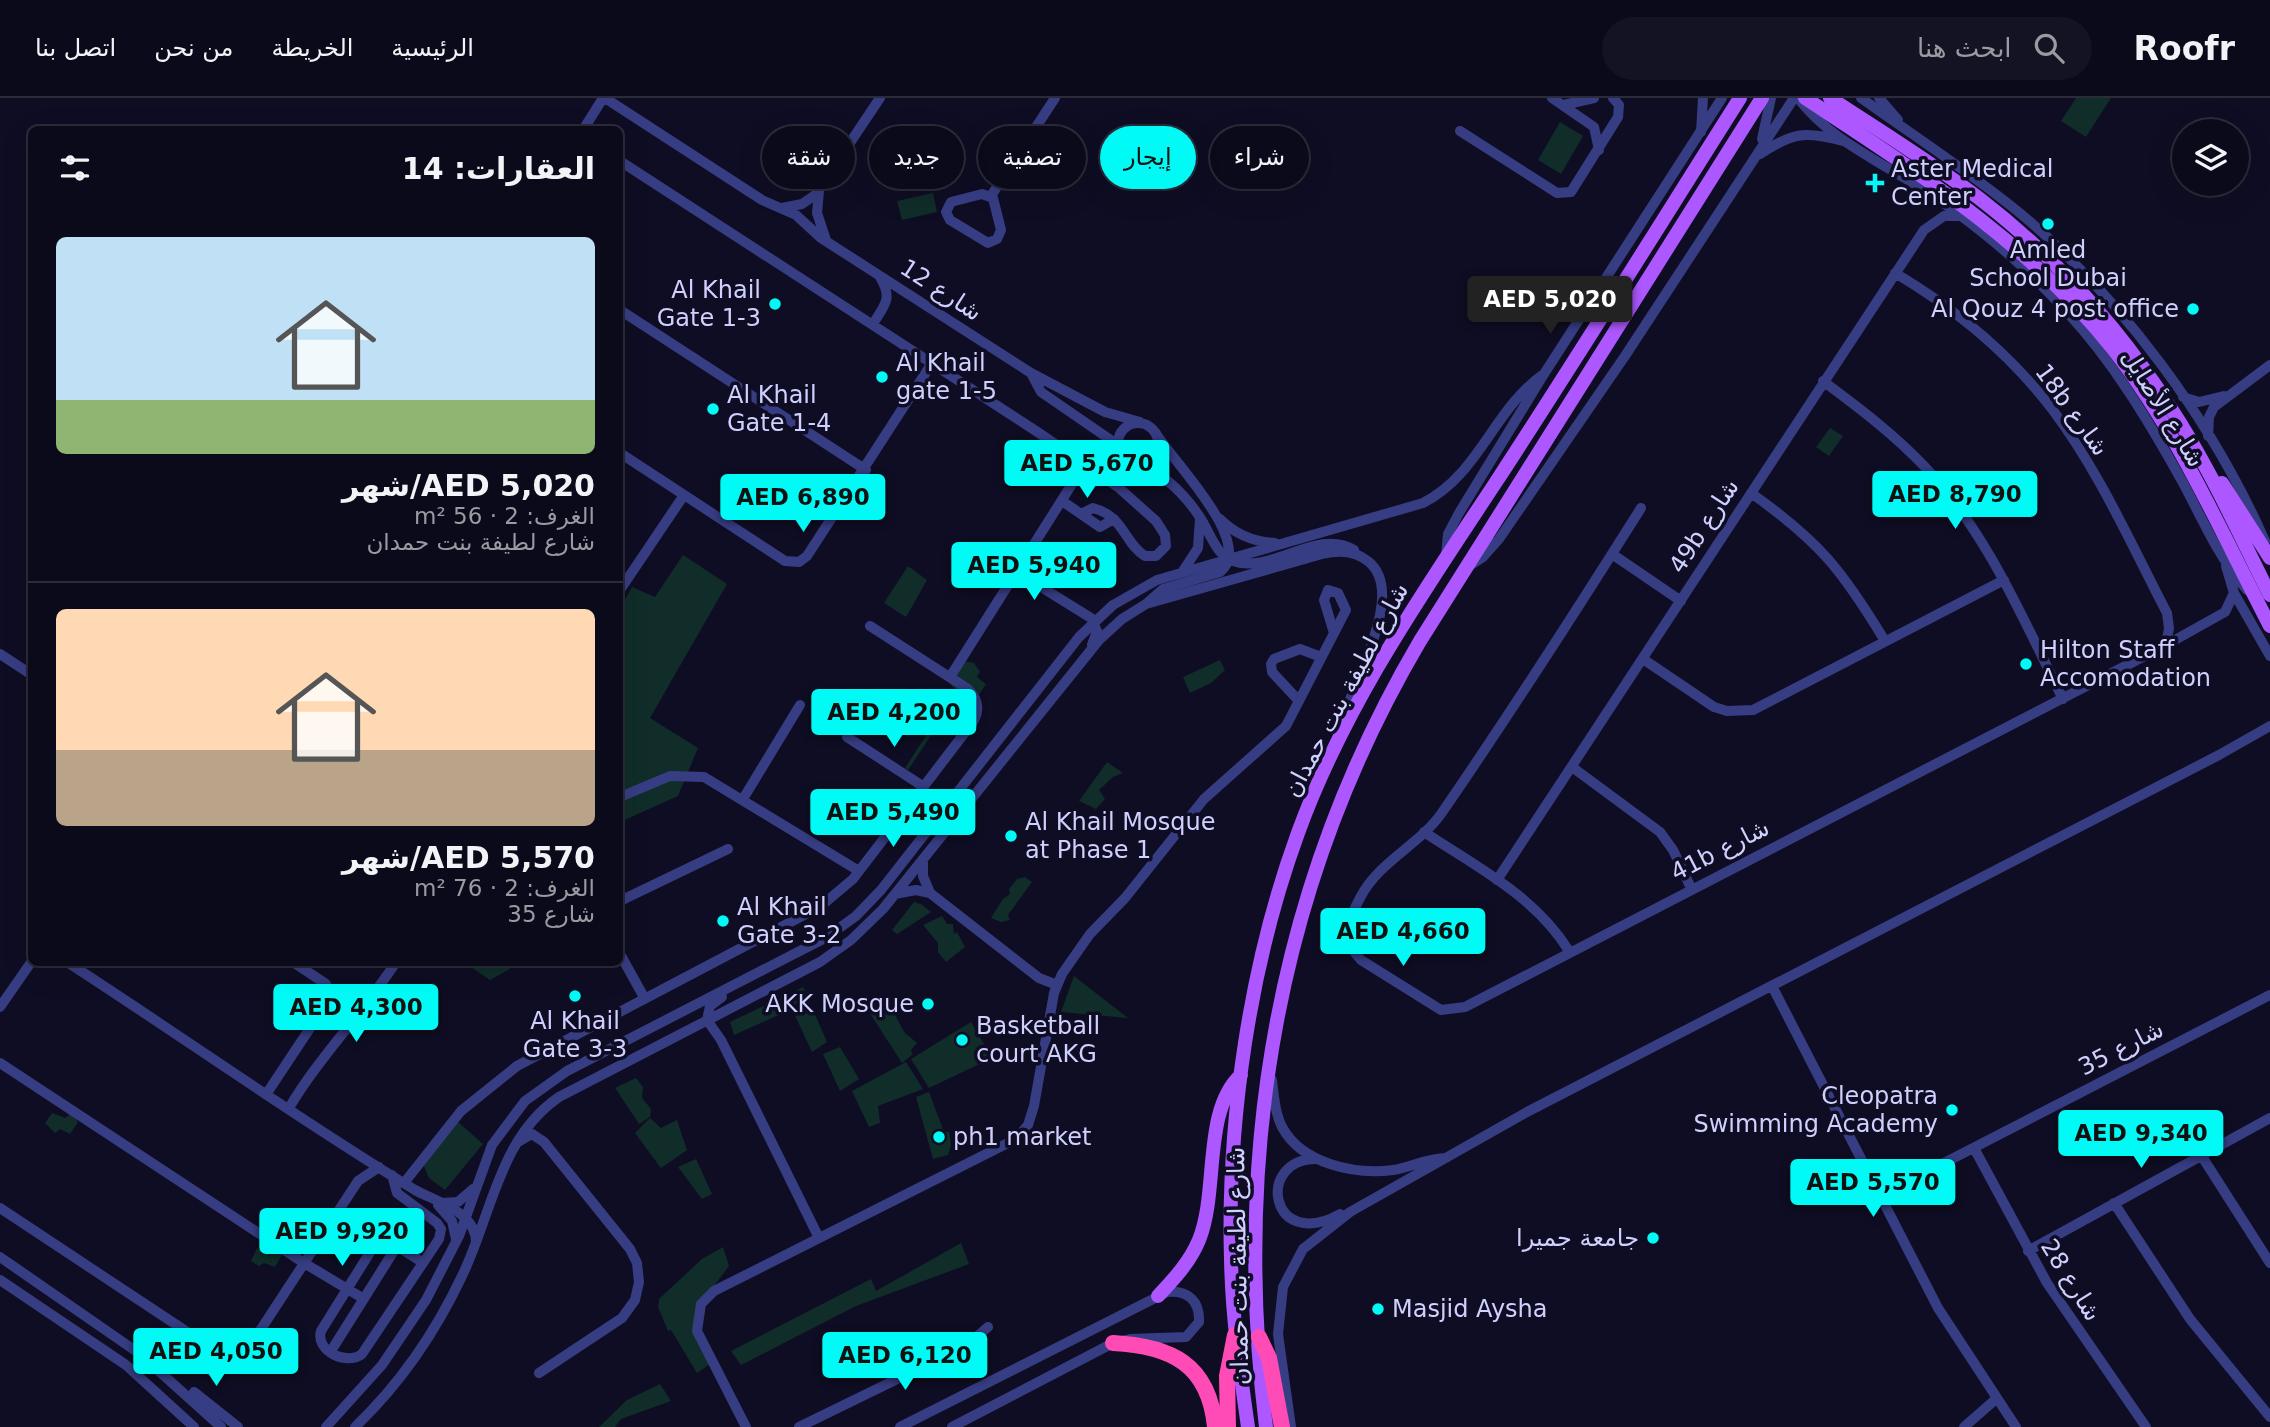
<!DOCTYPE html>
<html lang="ar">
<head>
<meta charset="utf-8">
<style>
	body { margin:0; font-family:"DejaVu Sans","Noto Sans Arabic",sans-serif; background:#141323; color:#f1f3f6; direction:rtl; height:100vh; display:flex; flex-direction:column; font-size:26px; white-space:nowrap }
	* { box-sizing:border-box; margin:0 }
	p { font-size:23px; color:#9a9aa2 }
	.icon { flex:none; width:38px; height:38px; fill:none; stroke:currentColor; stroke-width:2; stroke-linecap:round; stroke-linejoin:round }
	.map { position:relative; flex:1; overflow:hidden; direction:ltr }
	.side { position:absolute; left:28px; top:28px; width:595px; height:840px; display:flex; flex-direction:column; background:#0b0a1a; border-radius:10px; box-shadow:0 7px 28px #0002,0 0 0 2px #2b2b39; direction:rtl }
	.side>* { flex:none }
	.guide { position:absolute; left:644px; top:28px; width:665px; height:63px; direction:rtl; display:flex; gap:14px }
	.tools { position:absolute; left:2172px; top:21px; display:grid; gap:14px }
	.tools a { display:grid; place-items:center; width:77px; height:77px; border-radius:50%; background:#0b0a1a; box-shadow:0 7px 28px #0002,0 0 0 2px #2b2b39; font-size:35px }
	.price { position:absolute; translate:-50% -60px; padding:0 16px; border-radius:7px; background:#00fbf6; color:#111; font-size:23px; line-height:46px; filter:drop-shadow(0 2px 4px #0008) }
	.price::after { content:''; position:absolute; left:50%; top:42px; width:21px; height:16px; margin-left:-10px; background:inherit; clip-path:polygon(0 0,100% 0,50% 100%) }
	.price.active { background:#222; color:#fff }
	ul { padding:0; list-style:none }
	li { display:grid; align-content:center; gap:14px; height:371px; padding:0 28px }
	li+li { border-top:2px solid #2b2b39 }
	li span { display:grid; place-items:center; height:217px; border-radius:10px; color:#555 }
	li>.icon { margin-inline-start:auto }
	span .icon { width:126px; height:126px; fill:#fffc; stroke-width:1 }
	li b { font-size:30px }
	h2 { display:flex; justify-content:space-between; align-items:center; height:84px; padding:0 28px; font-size:30px }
	.chip { padding:0 24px; border-radius:32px; background:#0b0a1a; box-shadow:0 7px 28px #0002,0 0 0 2px #2b2b39; font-size:24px; line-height:63px }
	.chip.active { background:#00fbf6; color:#111 }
	header { display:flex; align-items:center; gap:42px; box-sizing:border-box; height:98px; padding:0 35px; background:#0b0a1a; border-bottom:2px solid #2b2b39 }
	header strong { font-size:33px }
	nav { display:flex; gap:38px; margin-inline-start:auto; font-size:24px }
	.search { width:490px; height:63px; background:#141323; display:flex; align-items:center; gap:18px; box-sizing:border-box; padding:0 24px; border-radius:38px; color:#9a9aa2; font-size:26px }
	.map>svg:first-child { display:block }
</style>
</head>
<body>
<header>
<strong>Roofr</strong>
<div class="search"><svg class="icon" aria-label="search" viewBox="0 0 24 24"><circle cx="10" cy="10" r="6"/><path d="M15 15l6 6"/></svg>ابحث هنا</div>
<nav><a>الرئيسية</a><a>الخريطة</a><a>من نحن</a><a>اتصل بنا</a></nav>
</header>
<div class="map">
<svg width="2270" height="1329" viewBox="0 0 2270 1329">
	<rect width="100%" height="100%" fill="#0f0d23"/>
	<path fill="#102d29" d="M 2076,0 L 2111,0 L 2086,39 L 2061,23 Z
		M 1560,24 L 1583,38 L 1561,76 L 1538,62 Z
		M 933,95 L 937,114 L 902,122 L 897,103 Z
		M 1830,330 L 1843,338 L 1829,358 L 1816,349 Z
		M 683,457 L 727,486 L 650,620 L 698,650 L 678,698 L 620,724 L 620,511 L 632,489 L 655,499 Z
		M 908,468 L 927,482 L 906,519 L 884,505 Z
		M 1220,562 L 1225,572 L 1211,585 L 1190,595 L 1183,579 Z
		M 963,563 L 974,565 L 980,574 L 977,579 L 986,586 L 961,626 L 951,619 L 959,595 L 949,585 Z
		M 948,604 L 952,606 L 908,672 L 905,670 Z
		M 1107,664 L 1123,675 L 1113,679 L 1099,692 L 1105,701 L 1096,711 L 1079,703 Z
		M 1025,779 L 1032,784 L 1008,817 L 1010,822 L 1001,824 L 991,820 L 1003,801 L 1010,796 L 1009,791 L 1017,781 Z
		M 914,804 L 921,806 L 931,814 L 897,836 L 892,832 Z
		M 942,818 L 947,826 L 953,826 L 954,836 L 957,834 L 965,849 L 946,864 L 938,854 L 938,845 L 923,827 Z
		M 465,865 L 520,865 L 490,882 Z
		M 1074,878 L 1128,920 L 1061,914 Z
		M 803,889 L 827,944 L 812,954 L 792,911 L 734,937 L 730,924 Z
		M 885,909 L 887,913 L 892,911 L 904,934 L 917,945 L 911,952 L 913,956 L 902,965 L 869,914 Z
		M 971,924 L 992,960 L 929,990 L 911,961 Z
		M 840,949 L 859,981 L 840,993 L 823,956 Z
		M 906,964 L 923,991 L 878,1008 L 880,1025 L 869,1029 L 852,993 Z
		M 636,980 L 643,989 L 642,1000 L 651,1011 L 650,1019 L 639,1026 L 615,990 Z
		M 929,994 L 944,1034 L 949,1034 L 951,1047 L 948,1057 L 933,1061 L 916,999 Z
		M 52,1015 L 65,1020 L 72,1015 L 78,1024 L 70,1036 L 60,1031 L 55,1035 L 45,1025 Z
		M 650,1020 L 661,1030 L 677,1022 L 687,1052 L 661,1070 L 635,1035 Z
		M 458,1024 L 483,1046 L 445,1092 L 429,1080 L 423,1066 Z
		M 696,1061 L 712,1096 L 702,1101 L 678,1069 Z
		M 961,1145 L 969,1166 L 856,1208 L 741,1267 L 731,1253 L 871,1181 L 876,1193 Z
		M 274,1149 L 283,1155 L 275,1169 L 264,1165 L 259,1168 L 251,1163 L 257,1150 L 268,1154 Z
		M 723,1149 L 729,1168 L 702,1204 L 695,1218 L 710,1266 L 697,1275 L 671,1232 L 668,1233 L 658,1209 L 659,1201 L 702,1161 Z
		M 660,1286 L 671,1303 L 621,1321 L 615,1329 L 599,1329 L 627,1302 Z"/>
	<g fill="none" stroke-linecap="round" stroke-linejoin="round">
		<path stroke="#373d83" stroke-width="10" d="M 605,0 L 762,102 L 796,117 L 821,140 L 1031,275 L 1105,314 L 1140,324
			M 1552,0 L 1594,29 L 1599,52
			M 1798,0 C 1830,43 1886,66 1930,96 C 1980,129 2026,169 2066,213 C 2114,265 2148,322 2182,383 C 2202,420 2219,461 2247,492
			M 1861,0 C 1914,38 1970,74 2021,116 C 2123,202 2211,321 2265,443
			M 1879,0 L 1898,22
			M 1563,7 L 1594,0
			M 583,32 L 603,0
			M 1460,33 L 1557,95 L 1571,94 L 1618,19 L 1619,7 L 1613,0
			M 1701,34 L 1703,0
			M 1762,41 L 1771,0
			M 1760,56 C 1793,34 1806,33 1843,43
			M 620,63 L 1036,333 L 1118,389 L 1156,423 L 1165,437 L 1166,448 L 1156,458 L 1145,458 C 1124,445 1124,418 1093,410 L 1081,416
			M 819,93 L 817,115 L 826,142
			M 982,96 L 993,100 L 1001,132 L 997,141 L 988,145 L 950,122 L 946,114 L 951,104 Z
			M 991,98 L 1055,0
			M 782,110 L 802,106 L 815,97 L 880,0
			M 1895,175 C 1954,210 2010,256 2052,311 C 2099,373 2131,446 2167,515 L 2169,530 L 2166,547
			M 620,212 L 866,372
			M 873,226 C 885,206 893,201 880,179
			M 1031,275 L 1041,294 L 1118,347
			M 1823,283 C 1859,310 1894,336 1925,369 C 1987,435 2023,521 2063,601
			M 2183,299 L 2199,304 L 2224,298
			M1118 345a20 20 0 1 1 40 0a20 20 0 1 1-40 0Z
			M 2208,338 L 2209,319 L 2214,309 L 2270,267
			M 620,355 L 785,463 L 799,464 L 807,458 L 932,265
			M 1136,365 C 1163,375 1185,396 1201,421 C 1210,435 1216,457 1233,463 C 1271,477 1317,429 1354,452
			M 1751,395 C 1820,444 1842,472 1885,543
			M 1062,403 L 1100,429 L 1114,421
			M 1641,410 C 1576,513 1510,616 1441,716 C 1418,748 1378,764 1360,800 C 1348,822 1341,842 1361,862 L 1441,912 L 1465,909 L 2166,547 L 2225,514 L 2234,495
			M 1220,421 C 1235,436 1254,444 1275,445
			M 1612,456 L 1681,503
			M 1446,457 L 1448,436 L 1459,415 L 1544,276 L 1722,0
			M 1469,468 L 1483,459 L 1499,441 L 1625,258 L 1794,0
			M 2226,468 L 2234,495 L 2270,558
			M 1183,473 L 1198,450 L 1200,421
			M 1017,474 L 1091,520 L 1097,533 L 1092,547
			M 620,492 L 684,397
			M 1146,506 L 1163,491 L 1220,474 C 1257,445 1170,361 1155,334
			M 0,556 L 32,577
			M 1643,561 L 1714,609 L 1727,613 L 1753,612 L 2004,482
			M 950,579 L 1084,367
			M 1299,603 L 1272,574 L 1271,566 L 1274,561 L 1300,551 L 1321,559
			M 847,639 L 924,689
			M 1572,669 L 1660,734 L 1673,752 L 1691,790
			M 620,699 L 670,678 L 704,679 L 859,773
			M 743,701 L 800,607
			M 1424,734 C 1477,769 1535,798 1569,853
			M 923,761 L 923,778 L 930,795 L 1039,880 L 1057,887
			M 1497,782 L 1924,132 L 1944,118 L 1961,118
			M 895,796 L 916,792 L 930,795
			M 620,803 L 728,751
			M 620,856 L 645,901
			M 67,864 C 183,939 296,1020 415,1092 C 437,1104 476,1114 476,1144
			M 1772,888 L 1938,1210 L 2016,1329
			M 722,899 L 710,908 L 707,922 L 721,942 L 819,1140
			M 0,909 L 32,863
			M 0,965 L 304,1165 L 364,1201
			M 1272,982 C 1274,998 1275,1015 1282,1029 C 1302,1066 1355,1077 1393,1072 C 1411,1069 1428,1060 1446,1060
			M 267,995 L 330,900 L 326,886 L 293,864
			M 289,1010 C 320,958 363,915 396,864
			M 518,1044 L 532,1036 L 544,1044 L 630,1151 L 637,1165 L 639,1184 L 635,1202 L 622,1220 L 539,1275
			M 1974,1050 L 2047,1185 L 2146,1329
			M 2201,1057 L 2270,1165
			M 1316,1061 C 1255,1061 1270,1155 1340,1116
			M 392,1077 L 397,1095 L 437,1125 L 441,1131 L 439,1141 L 362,1256 C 347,1268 315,1253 321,1233 L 377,1143 L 387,1142 L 422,1164
			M 404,1085 L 461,1013 L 517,968 L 821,808 L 853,781 L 973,624 C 980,612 978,601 968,591 L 870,528
			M 1880,1098 L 2270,897
			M 442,1105 L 458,1104 L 473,1091
			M 2114,1105 L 2190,1221 L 2270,1319
			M 438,1107 L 452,1123 L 456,1141
			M 0,1110 L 225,1259 L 235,1261 L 246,1254 L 358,1083 L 379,1069
			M 2028,1153 L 2270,1020
			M 0,1159 L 140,1256 L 221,1329
			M 0,1182 L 126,1267 L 194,1329
			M 331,1253 L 397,1148
			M 194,1294 L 238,1329
			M 326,1329 L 382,1267 L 426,1202 L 459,1138 L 492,1047 L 525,1003 L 567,973 L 827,839 L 856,818 L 881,792 L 1079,539 L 1113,507 L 1157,482 L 1423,405 C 1479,377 1494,310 1544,276
			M 355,1329 C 399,1287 436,1233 462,1178 C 492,1116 499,1040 559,999 L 820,864 L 851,842 L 883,811 L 1099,542 L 1122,521 L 1146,506 L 1322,456 C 1338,452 1355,452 1369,464 C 1408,497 1349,589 1340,631
			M 746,1329 L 697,1233 L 701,1206 L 714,1193 L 1016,1041 L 1028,1027 L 1034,1008 L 1054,895 L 1062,876 L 1090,836 L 1125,800 L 1204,701 L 1286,628 L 1346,512 L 1338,495 L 1328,492 L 1324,502 L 1334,535
			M 799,1329 L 967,1247 L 988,1229
			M 900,1329 L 1167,1194 C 1188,1192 1200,1203 1199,1224 L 1186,1239 L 1130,1241 L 1113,1245 L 952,1329
			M 1291,1329 L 1278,1236 L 1283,1189 L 1303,1151 L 1350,1114 L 1527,1014 L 2219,657 L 2270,628
			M 1964,1329 L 1996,1301"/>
		<path stroke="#ac57ff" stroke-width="14" d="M 1805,0 C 1917,74 2029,144 2113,251 C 2179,336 2221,434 2270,528
			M 1830,0 C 1880,33 1932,65 1980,101 C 2055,159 2119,230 2170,309 C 2209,368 2238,434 2270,497
			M 2222,385 L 2270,460
			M 1158,1198 C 1174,1181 1190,1164 1199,1142 C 1219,1093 1202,1013 1241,977
			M 1248,1329 C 1240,1273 1232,1218 1231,1161 C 1227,1022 1250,866 1298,735 C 1344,608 1422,496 1496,384 C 1579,257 1659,128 1740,0
			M 1266,1329 C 1232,1053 1278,784 1420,543 L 1762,0"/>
		<path stroke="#ff4bb6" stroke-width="16" d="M 1259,1239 L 1269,1260 L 1282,1329
			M 1113,1245 C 1171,1248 1209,1266 1215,1329
			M 1228,1329 L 1227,1278 L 1235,1237"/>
	</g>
	<g fill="#00fbf6" stroke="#0f0d23" stroke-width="2.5">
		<path d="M1871.5 74.5h7v7h7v7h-7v7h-7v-7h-7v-7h7z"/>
		<circle cx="2048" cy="126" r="7"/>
		<circle cx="775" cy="206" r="7"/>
		<circle cx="2193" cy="211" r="7"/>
		<circle cx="882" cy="279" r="7"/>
		<circle cx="713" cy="311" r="7"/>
		<circle cx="2026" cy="566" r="7"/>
		<circle cx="1011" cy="738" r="7"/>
		<circle cx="723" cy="823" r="7"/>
		<circle cx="575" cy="898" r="7"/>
		<circle cx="928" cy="906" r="7"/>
		<circle cx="962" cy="942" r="7"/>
		<circle cx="1952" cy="1012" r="7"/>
		<circle cx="939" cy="1039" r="7"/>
		<circle cx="1653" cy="1140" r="7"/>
		<circle cx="1378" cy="1211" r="7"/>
	</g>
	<g text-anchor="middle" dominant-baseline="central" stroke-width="7" stroke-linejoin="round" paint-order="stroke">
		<g font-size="24" fill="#d0d0ff" stroke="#0f0d23" text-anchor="start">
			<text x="1891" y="71">Aster Medical<tspan x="1891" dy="28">Center</tspan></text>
			<text x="2048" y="152" text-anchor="middle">Amled<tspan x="2048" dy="28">School Dubai</tspan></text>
			<text x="761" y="192" text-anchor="end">Al Khail<tspan x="761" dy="28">Gate 1-3</tspan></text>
			<text x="2179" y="211" text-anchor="end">Al Qouz 4 post office</text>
			<text x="896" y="265">Al Khail<tspan x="896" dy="28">gate 1-5</tspan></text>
			<text x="727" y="297">Al Khail<tspan x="727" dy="28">Gate 1-4</tspan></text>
			<text x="2040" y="552">Hilton Staff<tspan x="2040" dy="28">Accomodation</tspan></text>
			<text x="1025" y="724">Al Khail Mosque<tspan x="1025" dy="28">at Phase 1</tspan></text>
			<text x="737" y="809">Al Khail<tspan x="737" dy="28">Gate 3-2</tspan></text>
			<text x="914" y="906" text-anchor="end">AKK Mosque</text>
			<text x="575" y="923" text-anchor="middle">Al Khail<tspan x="575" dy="28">Gate 3-3</tspan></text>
			<text x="976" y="928">Basketball<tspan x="976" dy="28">court AKG</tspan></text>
			<text x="1938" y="998" text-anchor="end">Cleopatra<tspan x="1938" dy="28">Swimming Academy</tspan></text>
			<text x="953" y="1039">ph1 market</text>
			<text x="1639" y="1140" text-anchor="end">جامعة جميرا</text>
			<text x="1392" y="1211">Masjid Aysha</text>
		</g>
		<g font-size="24" fill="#d0d0ff" stroke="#0f0d23">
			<text transform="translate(941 192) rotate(33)">شارع 12</text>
			<text transform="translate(2163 310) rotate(58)">شارع الأصايل</text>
			<text transform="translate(2072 312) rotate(54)">18b شارع</text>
			<text transform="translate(1704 428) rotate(-57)">49b شارع</text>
			<text transform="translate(1346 592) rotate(-62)">شارع لطيفة بنت حمدان</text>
			<text transform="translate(1720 752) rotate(-27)">41b شارع</text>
			<text transform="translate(2121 950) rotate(-27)">شارع 35</text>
			<text transform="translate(1238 1168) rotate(-91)">شارع لطيفة بنت حمدان</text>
			<text transform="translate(2071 1182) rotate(58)">شارع 28</text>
		</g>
	</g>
</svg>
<div class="tools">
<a><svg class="icon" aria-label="layers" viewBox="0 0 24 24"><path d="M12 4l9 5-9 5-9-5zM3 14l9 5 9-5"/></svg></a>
</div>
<b class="price active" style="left:1550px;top:238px">AED 5,020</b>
<b class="price" style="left:1087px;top:402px">AED 5,670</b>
<b class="price" style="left:1955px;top:433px">AED 8,790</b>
<b class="price" style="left:803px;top:436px">AED 6,890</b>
<b class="price" style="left:1034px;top:504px">AED 5,940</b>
<b class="price" style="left:894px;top:651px">AED 4,200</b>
<b class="price" style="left:893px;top:751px">AED 5,490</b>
<b class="price" style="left:1403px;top:870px">AED 4,660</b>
<b class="price" style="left:356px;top:946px">AED 4,300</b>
<b class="price" style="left:2141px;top:1072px">AED 9,340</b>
<b class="price" style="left:1873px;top:1121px">AED 5,570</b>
<b class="price" style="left:342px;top:1170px">AED 9,920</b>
<b class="price" style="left:216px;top:1290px">AED 4,050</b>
<b class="price" style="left:905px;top:1294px">AED 6,120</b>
<div class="guide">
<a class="chip">شراء</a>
<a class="chip active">إيجار</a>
<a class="chip">تصفية</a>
<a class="chip">جديد</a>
<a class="chip">شقة</a>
</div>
<section class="side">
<h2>العقارات: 14<svg class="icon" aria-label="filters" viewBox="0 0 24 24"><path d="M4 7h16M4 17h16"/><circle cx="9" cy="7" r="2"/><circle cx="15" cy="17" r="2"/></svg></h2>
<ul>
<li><span style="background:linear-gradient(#bfe0f5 75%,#8fb573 0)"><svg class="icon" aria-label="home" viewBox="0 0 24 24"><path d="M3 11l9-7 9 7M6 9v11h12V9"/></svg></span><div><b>AED 5,020/شهر</b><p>الغرف: 2 · 56 m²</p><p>شارع لطيفة بنت حمدان</p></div></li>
<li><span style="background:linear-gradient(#ffd9b3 65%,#b9a48a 0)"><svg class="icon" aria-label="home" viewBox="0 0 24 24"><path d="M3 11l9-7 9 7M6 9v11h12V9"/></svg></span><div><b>AED 5,570/شهر</b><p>الغرف: 2 · 76 m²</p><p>شارع 35</p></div></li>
</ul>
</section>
</div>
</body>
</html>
